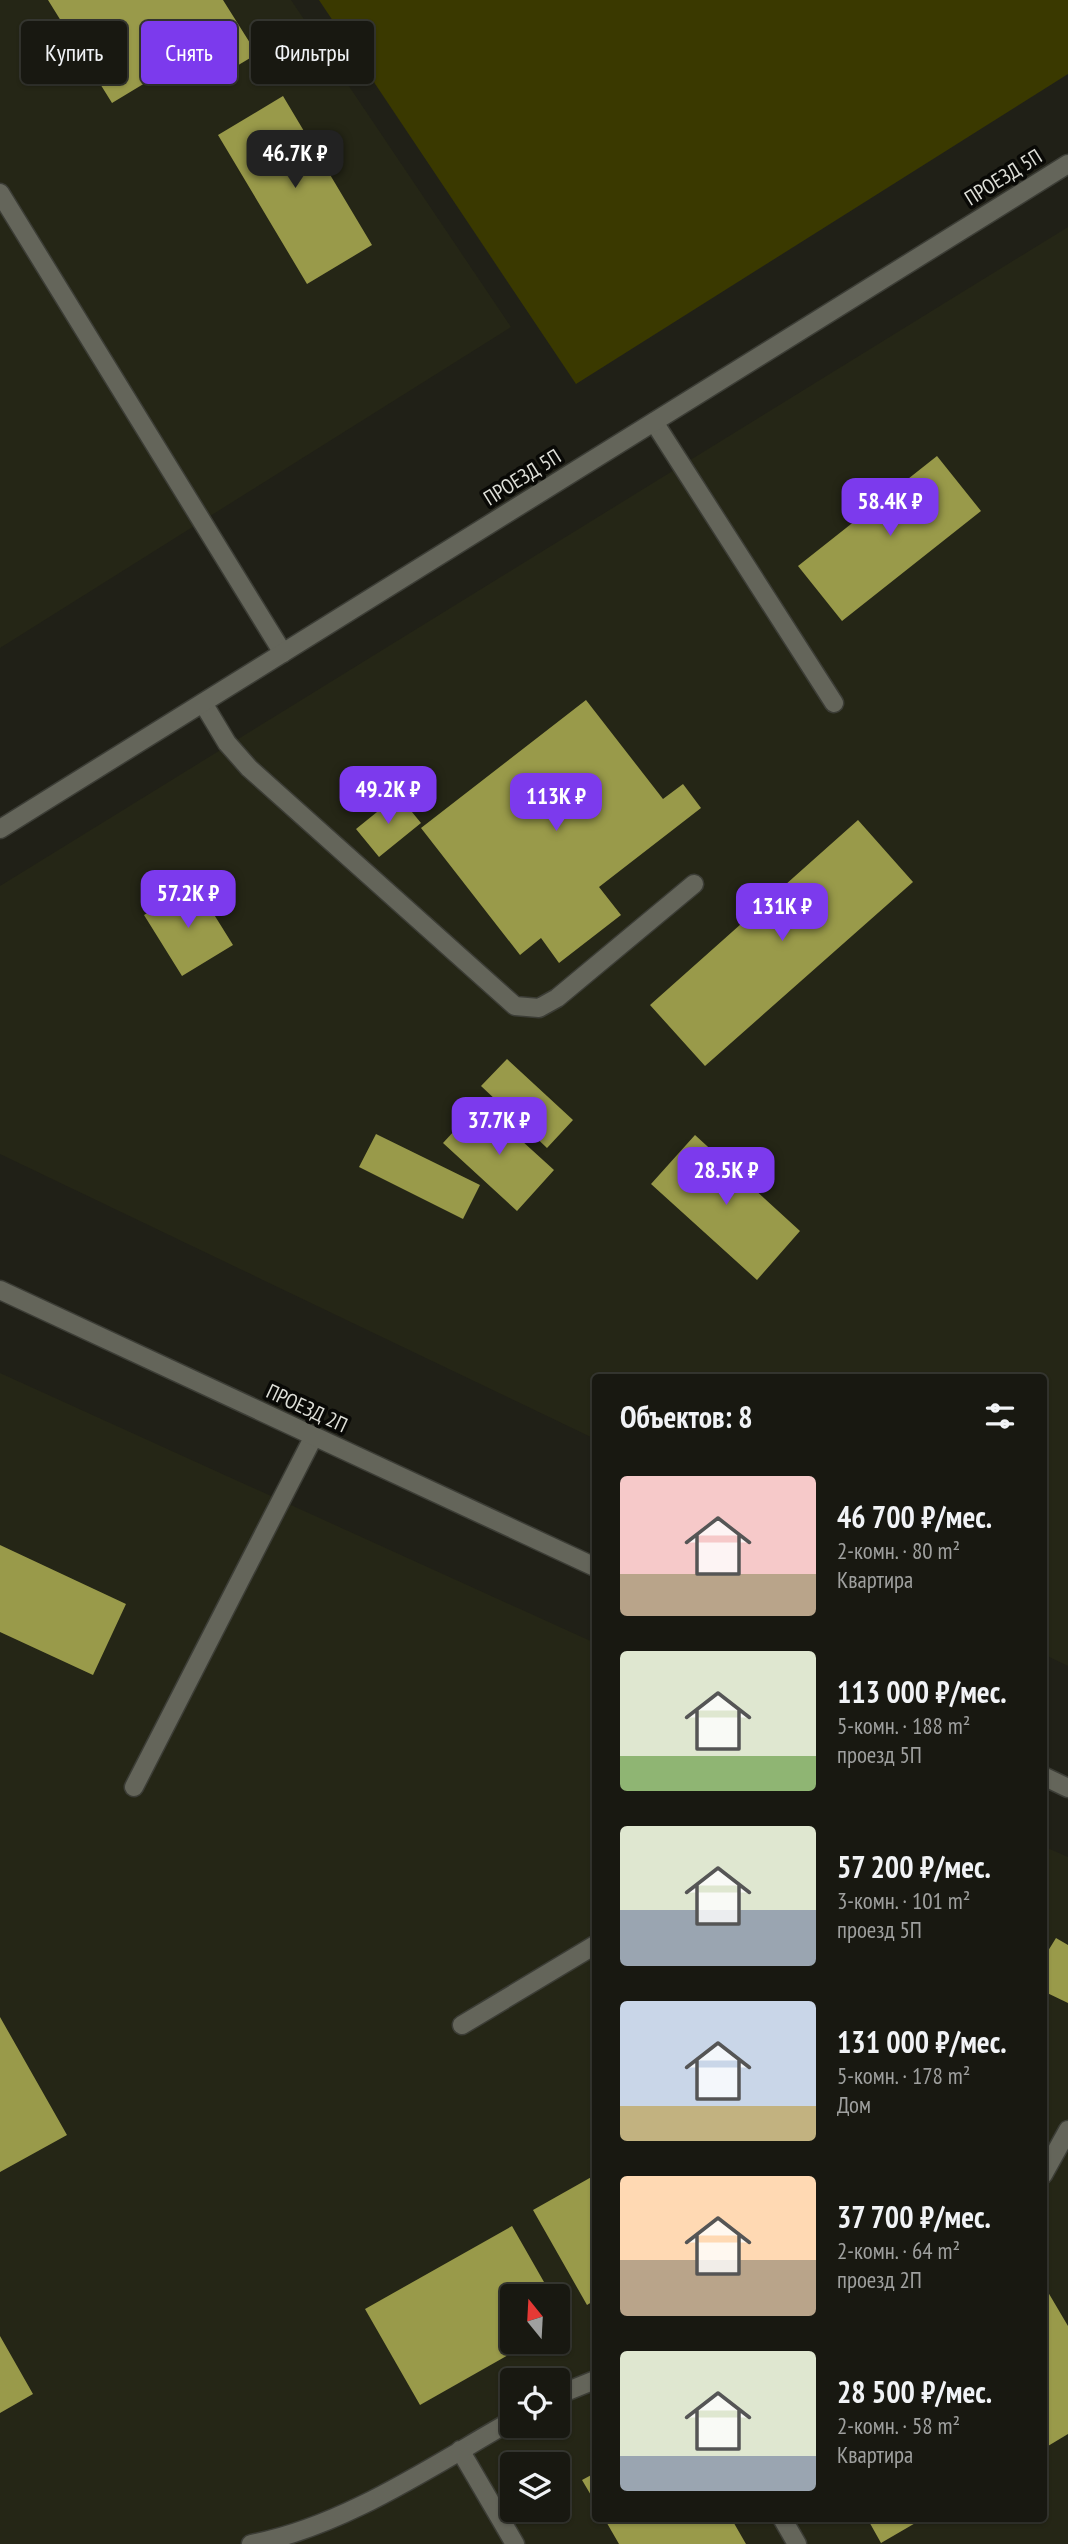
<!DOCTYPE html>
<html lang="ru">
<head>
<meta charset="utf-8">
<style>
	body { margin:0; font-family:"PT Sans Narrow",sans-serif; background:#21211a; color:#f1f3f6; height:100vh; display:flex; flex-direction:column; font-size:26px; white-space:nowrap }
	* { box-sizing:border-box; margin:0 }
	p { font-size:23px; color:#9fa09f }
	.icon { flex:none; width:38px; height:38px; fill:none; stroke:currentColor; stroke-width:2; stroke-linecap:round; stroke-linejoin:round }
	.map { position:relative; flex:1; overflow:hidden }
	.sheet { position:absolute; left:592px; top:1374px; width:455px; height:1148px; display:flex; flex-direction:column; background:#181811; border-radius:7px; box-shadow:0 2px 5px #0004,0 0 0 2px #363731 }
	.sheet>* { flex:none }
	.hud { position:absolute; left:21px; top:21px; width:466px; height:63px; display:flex; gap:14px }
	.needle { width:46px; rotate:342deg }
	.controls { position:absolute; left:500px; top:2284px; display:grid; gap:14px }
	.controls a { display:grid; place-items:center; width:70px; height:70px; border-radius:7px; background:#181811; box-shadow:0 2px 5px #0004,0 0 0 2px #363731; font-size:35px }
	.price { position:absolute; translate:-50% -60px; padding:0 16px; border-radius:14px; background:#7c3aed; color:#fff; font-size:23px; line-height:46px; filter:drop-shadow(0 2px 4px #0008) }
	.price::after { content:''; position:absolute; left:50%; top:42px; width:21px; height:16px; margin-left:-10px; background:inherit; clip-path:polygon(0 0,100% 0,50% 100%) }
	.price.current { background:#222; color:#fff }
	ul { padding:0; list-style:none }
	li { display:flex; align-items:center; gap:21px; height:175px; padding:0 28px }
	li span { display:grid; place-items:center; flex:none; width:196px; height:140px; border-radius:7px; color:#555 }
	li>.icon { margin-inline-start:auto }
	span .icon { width:84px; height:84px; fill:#fffc; stroke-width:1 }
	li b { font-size:30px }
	h2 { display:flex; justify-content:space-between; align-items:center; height:84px; padding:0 28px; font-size:30px }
	.pill { padding:0 24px; border-radius:7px; background:#181811; box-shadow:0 2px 5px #0004,0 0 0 2px #363731; font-size:24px; line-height:63px }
	.pill.current { background:#7c3aed; color:#fff }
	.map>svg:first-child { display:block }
</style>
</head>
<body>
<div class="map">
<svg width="1068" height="2544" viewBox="0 0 1068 2544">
	<rect width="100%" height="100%" fill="#202017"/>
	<path fill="#252616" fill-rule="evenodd" d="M 0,0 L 291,0 L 511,327 L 0,648 Z
		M 1068,227 L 1068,1666 L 1043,1654 L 1043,1377 L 595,1377 L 595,1439 L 0,1154 L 0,886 Z
		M 0,1373 L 595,1643 L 595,2518 L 1043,2518 L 1043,1846 L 1068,1857 L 1068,2544 L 0,2544 ZM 513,2296 L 558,2296 L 558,2342 L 513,2342 ZM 513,2380 L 558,2380 L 558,2426 L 513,2426 ZM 513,2464 L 558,2464 L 558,2510 L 513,2510 Z"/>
	<path fill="#3a3900" d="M 319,0 L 1068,0 L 1068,74 L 576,384 Z"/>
	<path fill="#999a4a" d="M 48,0 L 223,0 L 257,54 L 220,76 L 203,48 L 112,103 Z
		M 283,96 L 372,245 L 307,284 L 218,135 Z
		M 937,456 L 981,511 L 842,621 L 798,566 Z
		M 586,700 L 663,799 L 683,784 L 701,808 L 599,887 L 621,915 L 559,963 L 541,938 L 520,955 L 421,828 Z
		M 398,795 L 421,823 L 379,857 L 356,829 Z
		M 858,820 L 913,882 L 705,1066 L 650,1005 Z
		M 195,884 L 233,945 L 182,976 L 144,915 Z
		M 507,1059 L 573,1120 L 547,1148 L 481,1086 Z
		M 480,1103 L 554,1170 L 517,1211 L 443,1143 Z
		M 376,1134 L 480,1185 L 463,1219 L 359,1167 Z
		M 695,1135 L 800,1231 L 757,1280 L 651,1184 Z
		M 0,1545 L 126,1604 L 93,1675 L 0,1632 Z
		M 1056,1938 L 1068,1945 L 1068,2003 L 1043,1991 L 1043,1959 Z
		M 0,2017 L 67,2135 L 0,2172 Z
		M 595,2175 L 595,2300 L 587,2305 L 533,2210 Z
		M 512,2226 L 552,2296 L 513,2296 L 513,2342 L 531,2342 L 420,2405 L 365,2309 Z
		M 1045,2287 L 1068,2326 L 1068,2434 L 1043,2449 L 1043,2288 Z
		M 0,2336 L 33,2394 L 0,2413 Z
		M 595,2473 L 595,2502 L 582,2480 Z
		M 604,2518 L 731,2518 L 746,2544 L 619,2544 Z
		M 867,2518 L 924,2518 L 881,2543 Z"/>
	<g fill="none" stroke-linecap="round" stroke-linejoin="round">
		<g stroke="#3c3d36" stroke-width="21">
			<path id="service" d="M 0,193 L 283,653
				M 654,422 L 834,703
				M 203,703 L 227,743 L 249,768 L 515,1006 L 539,1008 L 557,998 L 694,884
				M 134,1787 L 314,1436
				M 462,2025 L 595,1945
				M 1043,2175 L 1068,2130
				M 558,2395 L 595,2380
				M 460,2450 L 515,2544
				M 782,2518 L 797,2544
				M 251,2544 C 343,2527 432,2466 513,2420"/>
		</g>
		<g stroke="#3c3d36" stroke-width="21">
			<path id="minor" d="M 0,829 L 1068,164
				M 0,1290 L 595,1567
				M 1043,1776 L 1068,1788"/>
		</g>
		<use href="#service" stroke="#64655a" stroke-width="18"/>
		<use href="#minor" stroke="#64655a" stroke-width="18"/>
	</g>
	<g text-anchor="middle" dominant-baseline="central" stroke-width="7" stroke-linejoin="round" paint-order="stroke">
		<g font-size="21" fill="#ddded7" stroke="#090906">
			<text transform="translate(1003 177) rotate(-32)">ПРОЕЗД 5П</text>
			<text transform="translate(522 477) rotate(-32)">ПРОЕЗД 5П</text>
			<text transform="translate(307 1408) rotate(25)">ПРОЕЗД 2П</text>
		</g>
	</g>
</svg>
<div class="controls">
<a><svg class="needle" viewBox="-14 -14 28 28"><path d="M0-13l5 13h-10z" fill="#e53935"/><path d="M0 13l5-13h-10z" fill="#9fa09f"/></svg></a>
<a><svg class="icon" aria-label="locate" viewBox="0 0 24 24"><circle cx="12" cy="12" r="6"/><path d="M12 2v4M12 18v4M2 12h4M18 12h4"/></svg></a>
<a><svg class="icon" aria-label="layers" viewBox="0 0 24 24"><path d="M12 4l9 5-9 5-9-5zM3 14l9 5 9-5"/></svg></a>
</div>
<b class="price current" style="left:295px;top:190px">46.7K ₽</b>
<b class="price" style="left:890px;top:538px">58.4K ₽</b>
<b class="price" style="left:388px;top:826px">49.2K ₽</b>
<b class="price" style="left:556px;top:833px">113K ₽</b>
<b class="price" style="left:188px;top:930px">57.2K ₽</b>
<b class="price" style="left:782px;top:943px">131K ₽</b>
<b class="price" style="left:499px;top:1157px">37.7K ₽</b>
<b class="price" style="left:726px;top:1207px">28.5K ₽</b>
<div class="hud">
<a class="pill">Купить</a>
<a class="pill current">Снять</a>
<a class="pill">Фильтры</a>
</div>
<section class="sheet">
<h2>Объектов: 8<svg class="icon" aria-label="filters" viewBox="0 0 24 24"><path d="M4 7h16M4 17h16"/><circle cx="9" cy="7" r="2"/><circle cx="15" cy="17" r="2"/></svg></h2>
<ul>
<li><span style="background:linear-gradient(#f6c9c9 70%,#b9a48a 0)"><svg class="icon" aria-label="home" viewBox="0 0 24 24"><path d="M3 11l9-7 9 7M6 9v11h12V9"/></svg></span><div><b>46 700 ₽/мес.</b><p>2-комн. · 80 m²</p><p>Квартира</p></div></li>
<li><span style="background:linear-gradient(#dfe7d0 75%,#8fb573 0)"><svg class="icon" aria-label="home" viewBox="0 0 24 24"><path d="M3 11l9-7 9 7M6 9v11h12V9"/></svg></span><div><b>113 000 ₽/мес.</b><p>5-комн. · 188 m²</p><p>проезд 5П</p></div></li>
<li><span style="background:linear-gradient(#dfe7d0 60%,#9aa5b1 0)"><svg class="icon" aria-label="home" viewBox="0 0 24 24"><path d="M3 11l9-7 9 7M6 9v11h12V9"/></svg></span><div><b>57 200 ₽/мес.</b><p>3-комн. · 101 m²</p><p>проезд 5П</p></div></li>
<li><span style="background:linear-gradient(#c9d6e8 75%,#c2b280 0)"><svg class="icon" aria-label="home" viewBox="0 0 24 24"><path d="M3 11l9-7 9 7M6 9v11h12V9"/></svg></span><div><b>131 000 ₽/мес.</b><p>5-комн. · 178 m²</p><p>Дом</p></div></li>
<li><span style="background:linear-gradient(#ffd9b3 60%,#b9a48a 0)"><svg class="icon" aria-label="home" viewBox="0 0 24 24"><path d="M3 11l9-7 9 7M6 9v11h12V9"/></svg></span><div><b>37 700 ₽/мес.</b><p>2-комн. · 64 m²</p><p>проезд 2П</p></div></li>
<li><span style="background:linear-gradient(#dfe7d0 75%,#9aa5b1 0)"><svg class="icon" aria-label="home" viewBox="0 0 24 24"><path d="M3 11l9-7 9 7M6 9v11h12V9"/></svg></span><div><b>28 500 ₽/мес.</b><p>2-комн. · 58 m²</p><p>Квартира</p></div></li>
</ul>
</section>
</div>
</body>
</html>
